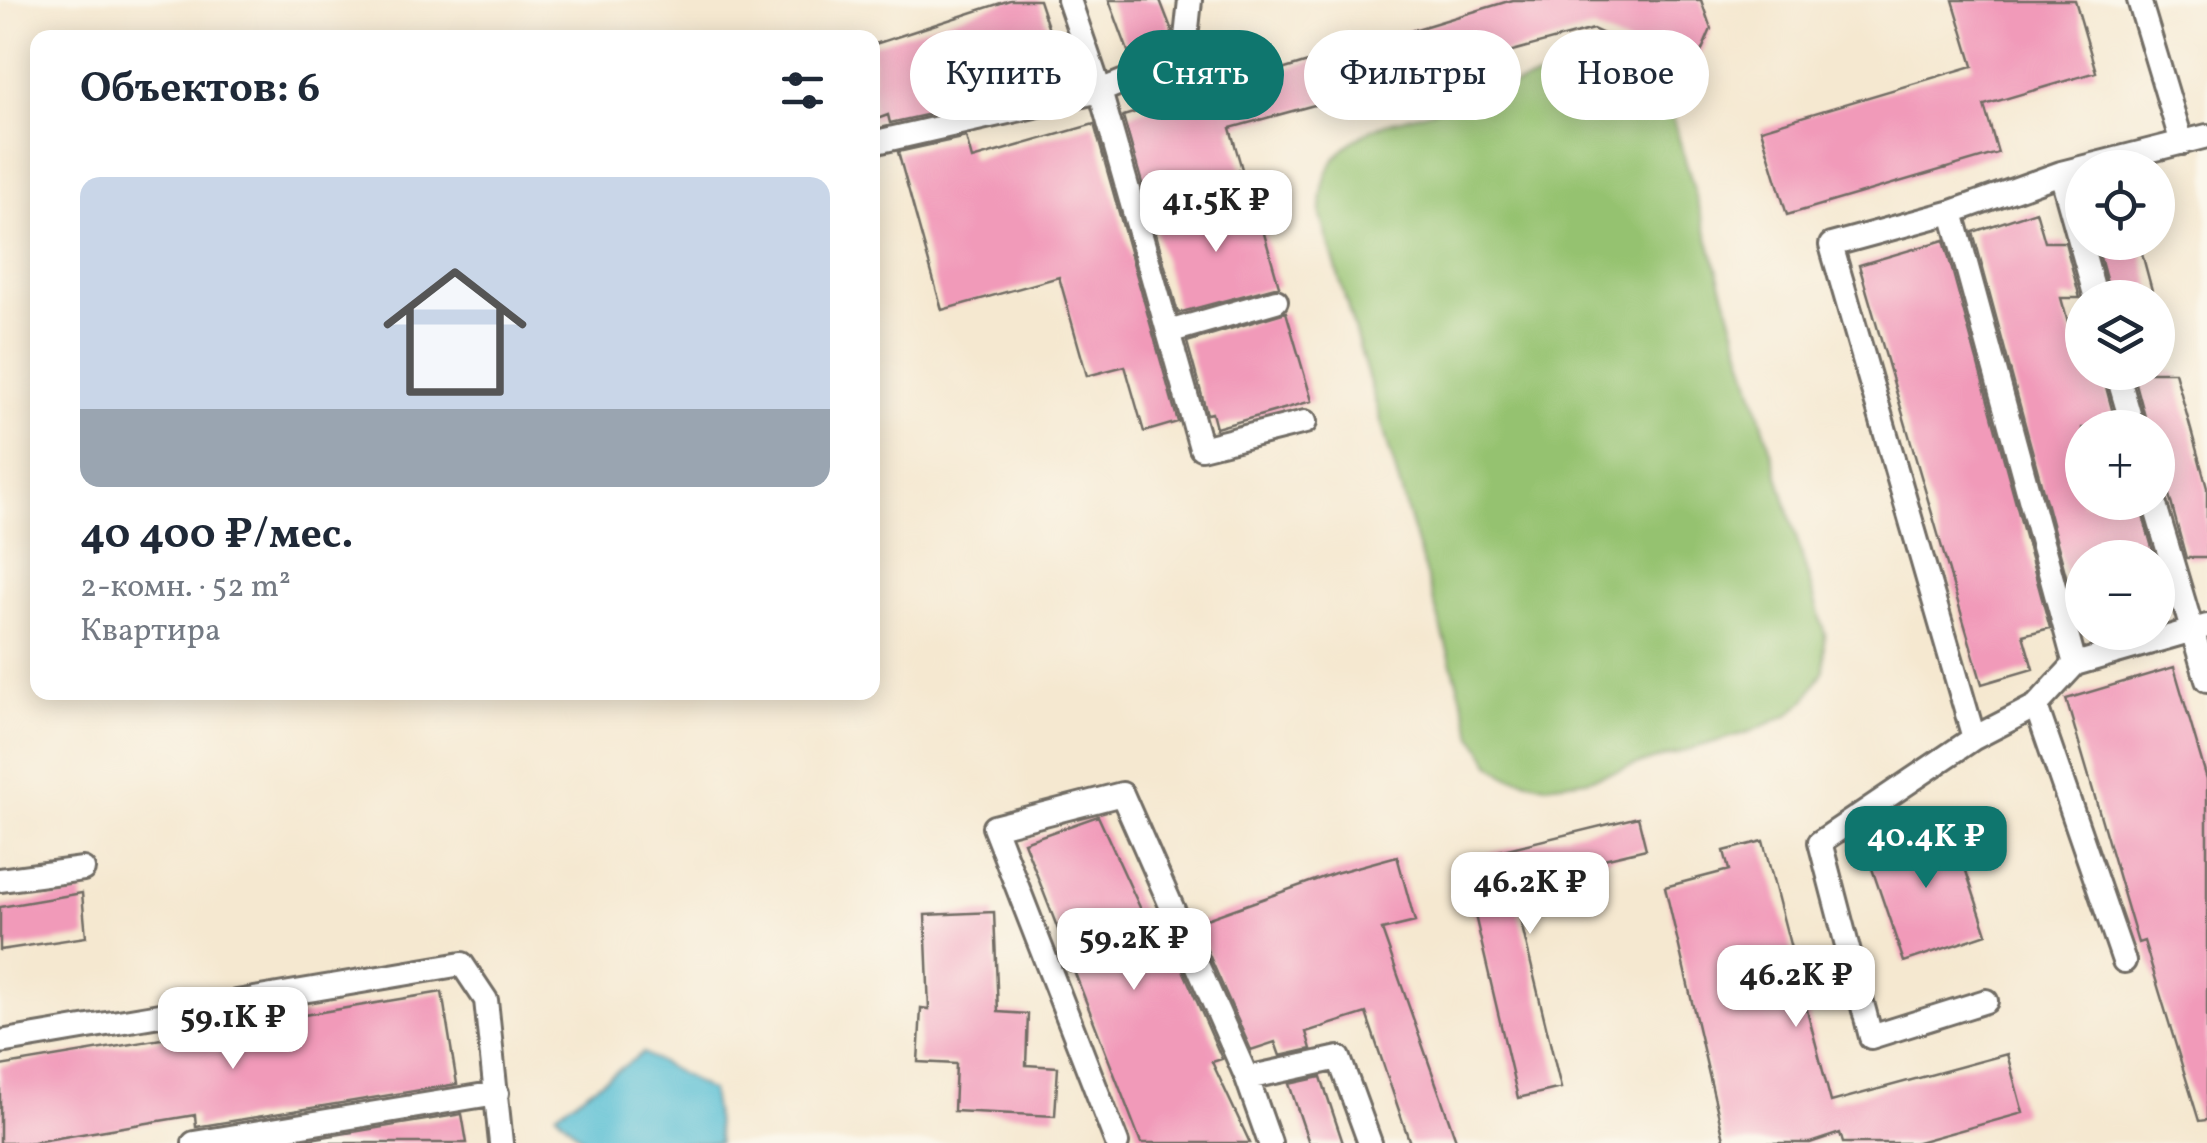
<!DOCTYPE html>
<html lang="ru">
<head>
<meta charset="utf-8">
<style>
	body { margin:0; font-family:Vollkorn,serif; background:#f6f6f7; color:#1f2937; height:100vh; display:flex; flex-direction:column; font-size:38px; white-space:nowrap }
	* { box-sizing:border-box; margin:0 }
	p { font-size:32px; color:#747a83 }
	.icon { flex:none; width:55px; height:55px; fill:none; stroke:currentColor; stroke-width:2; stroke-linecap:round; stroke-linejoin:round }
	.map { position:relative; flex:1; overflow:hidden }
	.panel { position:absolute; left:30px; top:30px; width:850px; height:670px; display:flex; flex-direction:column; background:#fff; border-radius:20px; box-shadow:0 5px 25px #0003 }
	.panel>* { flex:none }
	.hud { position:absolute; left:910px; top:30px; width:950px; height:90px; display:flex; gap:20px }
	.controls { position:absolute; left:2065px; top:150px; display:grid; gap:20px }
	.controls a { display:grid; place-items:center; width:110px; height:110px; border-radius:50%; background:#fff; box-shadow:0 5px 25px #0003; font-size:50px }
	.price { position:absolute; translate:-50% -85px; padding:0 22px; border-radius:20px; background:#fff; color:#222; font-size:32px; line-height:65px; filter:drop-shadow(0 2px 5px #0008) }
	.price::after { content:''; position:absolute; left:50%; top:60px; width:30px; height:22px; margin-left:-15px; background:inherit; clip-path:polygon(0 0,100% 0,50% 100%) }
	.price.on { background:#0f766e; color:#fff }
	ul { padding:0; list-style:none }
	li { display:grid; align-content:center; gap:20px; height:530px; padding:0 50px }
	li span { display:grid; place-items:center; height:310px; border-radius:20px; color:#555 }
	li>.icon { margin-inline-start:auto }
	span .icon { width:180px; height:180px; fill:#fffc; stroke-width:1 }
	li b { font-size:42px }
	h2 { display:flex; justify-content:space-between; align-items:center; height:120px; padding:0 50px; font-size:42px }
	.pill { padding:0 35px; border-radius:45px; background:#fff; box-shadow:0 5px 25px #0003; font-size:35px; line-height:90px }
	.pill.on { background:#0f766e; color:#fff }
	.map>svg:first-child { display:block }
</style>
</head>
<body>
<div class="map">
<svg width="2207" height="1143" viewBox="0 0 2207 1143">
	<rect width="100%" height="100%" fill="#fbf7ec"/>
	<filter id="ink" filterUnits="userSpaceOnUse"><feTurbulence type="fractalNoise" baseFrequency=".01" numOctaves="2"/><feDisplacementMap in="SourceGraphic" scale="20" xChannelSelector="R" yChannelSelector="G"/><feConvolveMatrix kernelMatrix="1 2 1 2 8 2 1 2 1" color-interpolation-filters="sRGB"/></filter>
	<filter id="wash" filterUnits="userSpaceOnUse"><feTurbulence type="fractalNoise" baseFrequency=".0048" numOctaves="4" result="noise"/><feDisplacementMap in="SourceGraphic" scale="40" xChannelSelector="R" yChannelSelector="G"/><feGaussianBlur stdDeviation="2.25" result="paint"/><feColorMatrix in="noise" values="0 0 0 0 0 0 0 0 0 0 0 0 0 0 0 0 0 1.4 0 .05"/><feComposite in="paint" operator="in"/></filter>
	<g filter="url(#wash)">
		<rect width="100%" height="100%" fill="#f5e8d0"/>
		<path fill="#95c270" stroke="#60764e" stroke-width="2.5" d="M 1600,66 C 1640,72 1652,80 1672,115 L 1825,635 L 1824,670 L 1806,700 L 1788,715 L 1752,731 L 1585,780 L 1546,785 L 1507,776 L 1492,765 L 1473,736 L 1321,216 C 1320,170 1335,148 1376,127 L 1561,71 Z"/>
		<path fill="#55bdd3" stroke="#40747f" stroke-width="2.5" d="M 643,1053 L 711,1091 L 719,1143 L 587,1143 L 556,1113 Z"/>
		<g id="blocks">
			<path fill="#f19ab9" d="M 1010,0 L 1039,0 L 1059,60 L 954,94 L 958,108 L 890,123 L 888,115 L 872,121 L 872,45 Z
				M 1109,0 L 1160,0 L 1172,31 L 1170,46 L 1132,62 Z
				M 1512,0 L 1701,0 L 1711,29 L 1699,57 L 1654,57 L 1593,29 L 1230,128 L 1242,169 L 1145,194 L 1123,116 L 1150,108 L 1143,90 L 1187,72 L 1196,96 Z
				M 1953,0 L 2075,0 L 2096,72 L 1984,105 L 1998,153 L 1787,215 L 1761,129 L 1973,66 Z
				M 1094,124 L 1178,422 L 1144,432 L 1125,366 L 1087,376 L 1059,277 L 942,310 L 898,152 L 966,137 L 972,159 Z
				M 1249,198 L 1251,203 L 1255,202 L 1279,286 L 1178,313 L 1153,223 Z
				M 2036,211 L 2045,242 L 2065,242 L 2080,298 L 2061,298 L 2082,372 L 2102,372 L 2117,428 L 2082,428 L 2082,502 L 2139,502 L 2155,558 L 2082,558 L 2082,619 L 2078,620 L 1973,232 Z
				M 1944,240 L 2050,628 L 2023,635 L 2033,669 L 1982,684 L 1859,265 Z
				M 2096,242 L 2139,242 L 2154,298 L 2111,298 Z
				M 1286,312 L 1312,401 L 1216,428 L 1212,413 L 1207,414 L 1187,342 Z
				M 2133,372 L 2175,372 L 2207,488 L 2207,558 L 2186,558 L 2158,454 L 2158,428 L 2148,428 Z
				M 2174,667 L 2207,779 L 2207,1120 L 2199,1121 L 2144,941 L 2138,943 L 2066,699 Z
				M 1098,816 L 1154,938 L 1167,933 L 1222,1059 L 1212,1062 L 1250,1143 L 1141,1143 L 1024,842 Z
				M 1638,817 L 1646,849 L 1511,881 L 1561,1088 L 1518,1098 L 1462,860 Z
				M 1949,820 L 1987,934 L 1904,962 L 1865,848 Z
				M 1763,841 L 1831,1102 L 2007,1054 L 2023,1113 L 1914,1143 L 1843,1143 L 1840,1133 L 1810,1143 L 1725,1143 L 1665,887 L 1729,870 L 1724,851 Z
				M 1397,856 L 1415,922 L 1382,930 L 1457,1143 L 1410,1143 L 1366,1013 L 1306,1032 L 1311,1049 L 1280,1056 L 1275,1042 L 1251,1050 L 1195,923 L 1335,873 Z
				M 82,893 L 86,937 L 0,950 L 0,907 Z
				M 994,912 L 998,1012 L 1028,1014 L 1026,1065 L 1058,1067 L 1055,1116 L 954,1111 L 956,1064 L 918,1062 L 921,1008 L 929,1009 L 925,915 Z
				M 442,992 L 457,1084 L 196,1127 L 195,1115 L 28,1143 L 0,1143 L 0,1066 Z
				M 1321,1077 L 1343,1143 L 1309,1143 L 1289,1084 Z
				M 462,1114 L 467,1143 L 286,1143 Z"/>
		</g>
	</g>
	<g filter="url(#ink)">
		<use href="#blocks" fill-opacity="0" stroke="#726d65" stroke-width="2.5"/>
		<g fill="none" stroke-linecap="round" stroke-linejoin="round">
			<g stroke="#726d65" stroke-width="28">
				<path id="lane" d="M 1069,0 L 1100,91 L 1201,448 L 1305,422
					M 2139,0 L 2182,143
					M 872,143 L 1100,91 L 1184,57 L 1190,0
					M 2061,173 L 2096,298
					M 1134,212 L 1246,183
					M 1952,212 L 2075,664
					M 1168,332 L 1276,301
					M 2117,372 L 2133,428
					M 2154,502 L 2207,680
					M 2036,706 L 2124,961
					M 1974,738 L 1831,245 L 1952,212 L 2061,173 L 2207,136
					M 0,880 L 83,869
					M 1986,1001 L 1871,1037 L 1820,842 L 1974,738 L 2036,706 L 2075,664 L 2207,626
					M 0,1042 L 462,964 L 486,1000 L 501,1143
					M 1247,1078 L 1339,1058 L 1370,1143
					M 194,1143 L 497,1093
					M 1117,1143 L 994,827 L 1122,794 L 1247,1078 L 1270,1143"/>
			</g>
			<use href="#lane" stroke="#fff" stroke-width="22"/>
		</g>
	</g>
</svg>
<div class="controls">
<a><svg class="icon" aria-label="locate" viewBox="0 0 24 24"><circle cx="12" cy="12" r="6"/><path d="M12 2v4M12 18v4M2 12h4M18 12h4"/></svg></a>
<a><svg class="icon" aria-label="layers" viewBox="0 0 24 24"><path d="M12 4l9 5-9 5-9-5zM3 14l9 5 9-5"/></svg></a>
<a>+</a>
<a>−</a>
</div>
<b class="price" style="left:1216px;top:255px">41.5K ₽</b>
<b class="price on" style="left:1926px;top:891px">40.4K ₽</b>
<b class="price" style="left:1530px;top:937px">46.2K ₽</b>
<b class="price" style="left:1134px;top:993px">59.2K ₽</b>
<b class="price" style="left:1796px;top:1030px">46.2K ₽</b>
<b class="price" style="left:233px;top:1072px">59.1K ₽</b>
<div class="hud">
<a class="pill">Купить</a>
<a class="pill on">Снять</a>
<a class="pill">Фильтры</a>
<a class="pill">Новое</a>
</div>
<section class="panel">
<h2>Объектов: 6<svg class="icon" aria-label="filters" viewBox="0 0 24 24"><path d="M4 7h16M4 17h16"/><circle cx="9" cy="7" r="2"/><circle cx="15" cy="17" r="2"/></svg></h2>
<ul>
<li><span style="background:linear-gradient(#c9d6e8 75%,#9aa5b1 0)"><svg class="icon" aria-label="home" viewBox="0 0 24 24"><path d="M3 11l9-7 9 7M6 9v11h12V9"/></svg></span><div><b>40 400 ₽/мес.</b><p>2-комн. · 52 m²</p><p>Квартира</p></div></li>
</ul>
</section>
</div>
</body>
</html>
